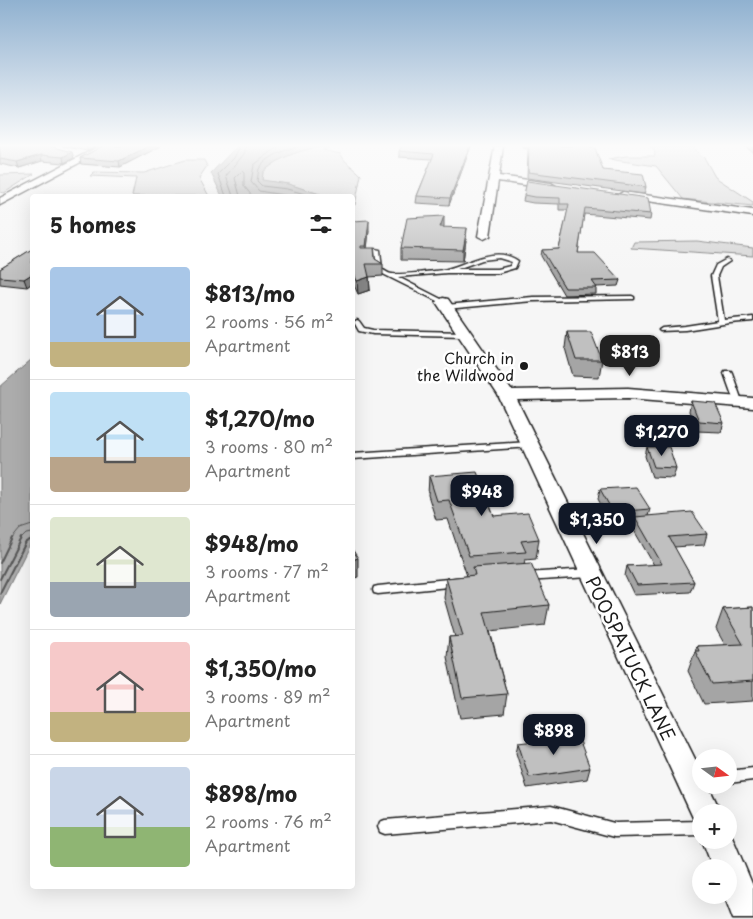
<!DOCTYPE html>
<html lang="en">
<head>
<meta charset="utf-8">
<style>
	body { margin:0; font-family:"Playpen Sans",sans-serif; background:#f2f2f2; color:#222; height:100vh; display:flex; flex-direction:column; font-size:19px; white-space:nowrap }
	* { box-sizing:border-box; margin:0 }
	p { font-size:16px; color:#767676 }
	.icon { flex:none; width:28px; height:28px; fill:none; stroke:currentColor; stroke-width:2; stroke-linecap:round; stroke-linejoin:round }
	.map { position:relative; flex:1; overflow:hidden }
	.details { position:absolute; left:30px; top:194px; width:325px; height:695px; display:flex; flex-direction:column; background:#fff; border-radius:5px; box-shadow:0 5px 20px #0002 }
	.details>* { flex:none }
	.needle { width:32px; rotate:105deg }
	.fabs { position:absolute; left:692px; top:749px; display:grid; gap:10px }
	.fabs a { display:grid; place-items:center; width:45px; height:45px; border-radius:50%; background:#fff; box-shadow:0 5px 20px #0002; font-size:25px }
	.price { position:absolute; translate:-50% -42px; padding:0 11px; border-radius:10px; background:#111827; color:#fff; font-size:16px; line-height:32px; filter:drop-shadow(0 1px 2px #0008) }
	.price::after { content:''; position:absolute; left:50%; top:30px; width:15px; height:11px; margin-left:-8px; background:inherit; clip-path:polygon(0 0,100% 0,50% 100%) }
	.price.current { background:#222; color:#fff }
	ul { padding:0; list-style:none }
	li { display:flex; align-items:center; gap:15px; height:125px; padding:0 20px }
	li+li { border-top:1px solid #e0e0e0 }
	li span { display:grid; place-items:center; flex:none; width:140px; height:100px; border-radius:5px; color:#555 }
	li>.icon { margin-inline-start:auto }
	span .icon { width:60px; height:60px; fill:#fffc; stroke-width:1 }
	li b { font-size:21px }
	h2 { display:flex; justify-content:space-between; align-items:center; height:60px; padding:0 20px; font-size:21px }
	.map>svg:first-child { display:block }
</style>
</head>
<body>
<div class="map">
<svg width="753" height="919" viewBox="0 0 753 919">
	<rect width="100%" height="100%" fill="#f6f6f6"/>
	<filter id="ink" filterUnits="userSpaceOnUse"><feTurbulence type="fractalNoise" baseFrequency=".02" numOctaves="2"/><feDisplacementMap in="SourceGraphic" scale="10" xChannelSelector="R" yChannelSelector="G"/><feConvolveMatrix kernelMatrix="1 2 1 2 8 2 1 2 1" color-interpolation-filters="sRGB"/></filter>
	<g filter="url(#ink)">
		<path fill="#d6d6d6" stroke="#797979" d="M 321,146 L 332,146 L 323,150 L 341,154 C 344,163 354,167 361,175 L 355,205 L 353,205 L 352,196 L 326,196 L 288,184 L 262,181 L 263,172 C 283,155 296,152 321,146 Z
			M 649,146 L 692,146 L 705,159 L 715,177 L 753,202 L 753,206 L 683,199 L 656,166 L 608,159 L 626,156 L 655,156 L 654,149 Z
			M 185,160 L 204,160 L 207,166 L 199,178 L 209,196 L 132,196 L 136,178 L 90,176 L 94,172 L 144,173 Z
			M 34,174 L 4,193 L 0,192 L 0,175 Z
			M 697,241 L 753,248 L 753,256 L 631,248 L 634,242 Z"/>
		<path fill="#acacac" stroke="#727272" d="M 237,146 L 321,146 C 297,152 283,155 263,172 L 262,180 L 288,184 L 326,196 L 222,196 L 211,173 Z
			M 32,359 L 32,540 L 0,604 L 0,387 Z"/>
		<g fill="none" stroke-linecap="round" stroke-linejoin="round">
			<path stroke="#565656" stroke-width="1" d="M 279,146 L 254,165 L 251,182 L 259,191 L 289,196
				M 300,146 C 287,149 267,156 259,169 C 258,172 258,177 257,181 L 262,186 L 287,189 L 312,196
				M 226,196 L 218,174 L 234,158 L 240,146
				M 233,196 L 226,176 L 244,154 L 246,146
				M 240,196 L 235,178 L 242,171 L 244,173 L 244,186 L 252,196
				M 11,540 L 20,529 L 32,525
				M 20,540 L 26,534 L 32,533"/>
			<path stroke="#565656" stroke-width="2" d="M 0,563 L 12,538
				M 0,579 L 21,538
				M 0,593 L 26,542 L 32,539"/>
			<g stroke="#1c1c1c" stroke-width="3">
				<path id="service" d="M 375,249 L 380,250 L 382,269 C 385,271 389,274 392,274 C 399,275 440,271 447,269 C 470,263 496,245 518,261 L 515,268 L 498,273 L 447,273 L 398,277 L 445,301 L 446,302 L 443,304 L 377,271 ZM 499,258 L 512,262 L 510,266 L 498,269 L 457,269 L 482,260 Z
					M 727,259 L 730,261 L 721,267 L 717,276 L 724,320 L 753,317 L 753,321 L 730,323 L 685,330 L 660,331 L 659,330 L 662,328 L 685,326 L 718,321 L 711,276 L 716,265 Z
					M 632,296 L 634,297 L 634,299 L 533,301 L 446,309 L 443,307 L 446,305 L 533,297 Z
					M 357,320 L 359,321 L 364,328 L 373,330 L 465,332 L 468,334 L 465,336 L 373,334 L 359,331 L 354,322 Z
					M 725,371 L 731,371 L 732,373 L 742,401 L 741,403 L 738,403 L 734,401 L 724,373 Z
					M 529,442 L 533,445 L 532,447 L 352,459 L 352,453 Z
					M 590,569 L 594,570 L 595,573 L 594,576 L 590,577 L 525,581 L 521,580 L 520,577 L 521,574 L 525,573 Z
					M 458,578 L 462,579 L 463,582 L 462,585 L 458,586 L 378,594 L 374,593 L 373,590 L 374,587 L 378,586 Z
					M 753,768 L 753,780 L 729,783 L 729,771 Z
					M 551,806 L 614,823 L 701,821 L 701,835 L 614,837 L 551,820 L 385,834 L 380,832 L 378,827 L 380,822 L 385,820 Z"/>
			</g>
			<g stroke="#1c1c1c" stroke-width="3">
				<path id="minor" d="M 100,146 L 111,146 L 0,205 L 0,198 Z
					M 495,146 L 503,146 L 499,176 L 551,183 L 556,186 L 551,189 L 498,181 L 490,236 L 484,239 L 478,236 Z
					M 623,192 L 753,210 L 753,216 L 619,197 L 618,195 Z
					M 443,298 L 448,299 L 511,390 L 628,388 L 753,398 L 753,408 L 628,398 L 517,400 L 701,771 L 701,785 L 708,785 L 721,812 L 701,812 L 701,824 L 695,822 L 498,395 L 436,302 Z
					M 729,829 L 753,886 L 753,919 L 733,919 L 724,895 L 729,895 L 729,868 L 713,868 L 702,840 L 729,840 Z"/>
			</g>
			<use href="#service" fill="#fff" fill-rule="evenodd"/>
			<use href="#minor" fill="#fff" fill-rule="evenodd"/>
		</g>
		<path fill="#a5a5a5" stroke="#1c1c1c" d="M 0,146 L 74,158 L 64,163 L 42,161 L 19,168 L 0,164 Z
			M 62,146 L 96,146 L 87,151 Z
			M 103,146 L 161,146 L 120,167 L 81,164 L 80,158 Z
			M 402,146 L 471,146 L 449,205 L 416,203 L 417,196 L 432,159 L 399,157 L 399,151 Z
			M 523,146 L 590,146 L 590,148 L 603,170 L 646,187 L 644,194 L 527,178 L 528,149 L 523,148 Z
			M 745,146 L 753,146 L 753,153 Z
			M 527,181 L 651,214 L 650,220 L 584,214 L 578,253 L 620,280 L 618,286 L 596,287 L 596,294 L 564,295 L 541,256 L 542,250 L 559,249 L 568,210 L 559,210 L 559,204 L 533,203 L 523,201 Z
			M 352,221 L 369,231 L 367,248 L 375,259 L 383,264 L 383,276 L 369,277 L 370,290 L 358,294 L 352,281 Z
			M 444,226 L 443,227 L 466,240 L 463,261 L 401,260 L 401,248 Z
			M 32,249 L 32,283 L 27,287 L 0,284 L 0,269 Z
			M 567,332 L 602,360 L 599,377 L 573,376 L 565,348 Z
			M 691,401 L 724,423 L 721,432 L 696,431 L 689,411 Z
			M 647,447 L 676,468 L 673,478 L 652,477 L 645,456 Z
			M 429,476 L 494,516 L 539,539 L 536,559 L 525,560 L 524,564 L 549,605 L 545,625 L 490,631 L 507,694 L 504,714 L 460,718 L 447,657 L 449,637 L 455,637 L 444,598 L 446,578 L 467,576 L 448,519 L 436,520 L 428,495 Z
			M 600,489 L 650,509 L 648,516 L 707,534 L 704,545 L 674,547 L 694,582 L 690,592 L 634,595 L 625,576 L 627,566 L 654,565 L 632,527 L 634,520 L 610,522 L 598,499 Z
			M 753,607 L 753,701 L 704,704 L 688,671 L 697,646 L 725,645 L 716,629 L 723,609 Z
			M 518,743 L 590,768 L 587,779 L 527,788 L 516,753 Z"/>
		<path fill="#868686" stroke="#1c1c1c" d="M 86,146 L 96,146 L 87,151 Z
			M 149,146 L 161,146 L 120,167 L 119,161 Z
			M 470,146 L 471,146 L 449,205 L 450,198 Z
			M 72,152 L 74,158 L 64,163 L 63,157 Z
			M 41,155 L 42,161 L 19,168 L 17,162 Z
			M 444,216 L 444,226 L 439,238 L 440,227 Z
			M 369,220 L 369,231 L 366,258 L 366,246 Z
			M 467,228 L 466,240 L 463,261 L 463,250 Z
			M 32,274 L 32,283 L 27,287 L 24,279 Z
			M 369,277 L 370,290 L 358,294 L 357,281 Z
			M 358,558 L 358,577 L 352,579 L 352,560 Z"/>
		<path fill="#c0c0c0" stroke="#1c1c1c" d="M 0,146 L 49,146 L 72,152 L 63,157 L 41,155 L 17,162 L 0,159 Z
			M 103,146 L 149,146 L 119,161 L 80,158 Z
			M 402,146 L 470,146 L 450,198 L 417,196 L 434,154 L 399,151 Z
			M 529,146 L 590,146 L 590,148 L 595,148 L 603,170 L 643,174 L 646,187 L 528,172 Z
			M 527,181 L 648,198 L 651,214 L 585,208 L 578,253 L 595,253 L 620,280 L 592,281 L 597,288 L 565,288 L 542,250 L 559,249 L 569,204 L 560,204 L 560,198 L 534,197 L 524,195 Z
			M 444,216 L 440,227 L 467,228 L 463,250 L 401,248 L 407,218 Z
			M 369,220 L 366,246 L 361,246 L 361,248 L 374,248 L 375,259 L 383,264 L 366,264 L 369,277 L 357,281 L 352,269 L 352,221 Z
			M 32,249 L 32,274 L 24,279 L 0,277 L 0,269 Z
			M 567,332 L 591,332 L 602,360 L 576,360 Z
			M 691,401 L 715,403 L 724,423 L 699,421 Z
			M 647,447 L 669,447 L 676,468 L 654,467 Z
			M 477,472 L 494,516 L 528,513 L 539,539 L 521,541 L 526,552 L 469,556 L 449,500 L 437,501 L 429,476 Z
			M 636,487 L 650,509 L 613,512 L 600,489 Z
			M 692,512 L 707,534 L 669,537 L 694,582 L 637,585 L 627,566 L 662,564 L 635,517 Z
			M 352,549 L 358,558 L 352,560 Z
			M 531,563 L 549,605 L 484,612 L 507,694 L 462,698 L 449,637 L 463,636 L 446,578 L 475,575 L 473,567 Z
			M 753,607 L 753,681 L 712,684 L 695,651 L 699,651 L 697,646 L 743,644 L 723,609 Z
			M 578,736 L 590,768 L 529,777 L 518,743 Z"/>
	</g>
	<linearGradient id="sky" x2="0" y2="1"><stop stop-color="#90b1d0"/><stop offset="0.53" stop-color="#fbfbfb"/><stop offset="1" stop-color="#fbfbfb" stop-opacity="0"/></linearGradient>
	<rect width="753" height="275" fill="url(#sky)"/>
	<circle fill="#1c1c1c" stroke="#fff" stroke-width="2" cx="524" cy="366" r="5"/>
	<g text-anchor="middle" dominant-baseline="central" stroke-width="5" stroke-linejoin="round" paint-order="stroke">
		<g font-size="15" fill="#1c1c1c" stroke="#fff" text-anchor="end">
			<text x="514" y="357">Church in<tspan x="514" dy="17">the Wildwood</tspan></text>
		</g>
		<g font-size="18" fill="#1c1c1c" stroke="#fff">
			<text transform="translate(631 658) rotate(64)">POOSPATUCK LANE</text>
		</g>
	</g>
</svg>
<div class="fabs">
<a><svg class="needle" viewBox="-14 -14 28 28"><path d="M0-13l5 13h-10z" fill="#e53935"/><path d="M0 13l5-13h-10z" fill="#767676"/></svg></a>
<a>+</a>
<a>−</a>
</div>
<b class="price current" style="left:630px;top:377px">$813</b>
<b class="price" style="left:662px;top:457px">$1,270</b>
<b class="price" style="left:482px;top:517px">$948</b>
<b class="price" style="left:597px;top:545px">$1,350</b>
<b class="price" style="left:554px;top:756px">$898</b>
<section class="details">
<h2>5 homes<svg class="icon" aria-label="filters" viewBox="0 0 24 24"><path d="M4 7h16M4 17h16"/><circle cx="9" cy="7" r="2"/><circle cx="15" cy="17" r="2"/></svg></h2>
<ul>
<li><span style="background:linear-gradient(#a9c7e8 75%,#c2b280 0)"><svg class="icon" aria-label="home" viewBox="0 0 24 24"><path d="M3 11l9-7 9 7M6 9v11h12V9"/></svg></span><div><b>$813/mo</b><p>2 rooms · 56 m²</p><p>Apartment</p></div></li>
<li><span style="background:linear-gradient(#bfe0f5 65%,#b9a48a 0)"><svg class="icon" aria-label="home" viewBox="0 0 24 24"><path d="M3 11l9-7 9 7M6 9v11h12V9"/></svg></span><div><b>$1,270/mo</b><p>3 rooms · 80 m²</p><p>Apartment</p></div></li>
<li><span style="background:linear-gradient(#dfe7d0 65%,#9aa5b1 0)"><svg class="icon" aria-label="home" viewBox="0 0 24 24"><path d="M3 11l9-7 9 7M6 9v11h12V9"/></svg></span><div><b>$948/mo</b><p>3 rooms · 77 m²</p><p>Apartment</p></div></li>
<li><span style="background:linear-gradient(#f6c9c9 70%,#c2b280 0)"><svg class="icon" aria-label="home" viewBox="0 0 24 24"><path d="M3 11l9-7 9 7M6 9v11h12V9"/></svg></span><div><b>$1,350/mo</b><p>3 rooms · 89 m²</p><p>Apartment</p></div></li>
<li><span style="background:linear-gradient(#c9d6e8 60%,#8fb573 0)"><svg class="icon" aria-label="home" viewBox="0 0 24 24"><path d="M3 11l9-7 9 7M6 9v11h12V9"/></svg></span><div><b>$898/mo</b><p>2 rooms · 76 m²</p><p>Apartment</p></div></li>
</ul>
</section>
</div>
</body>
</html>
